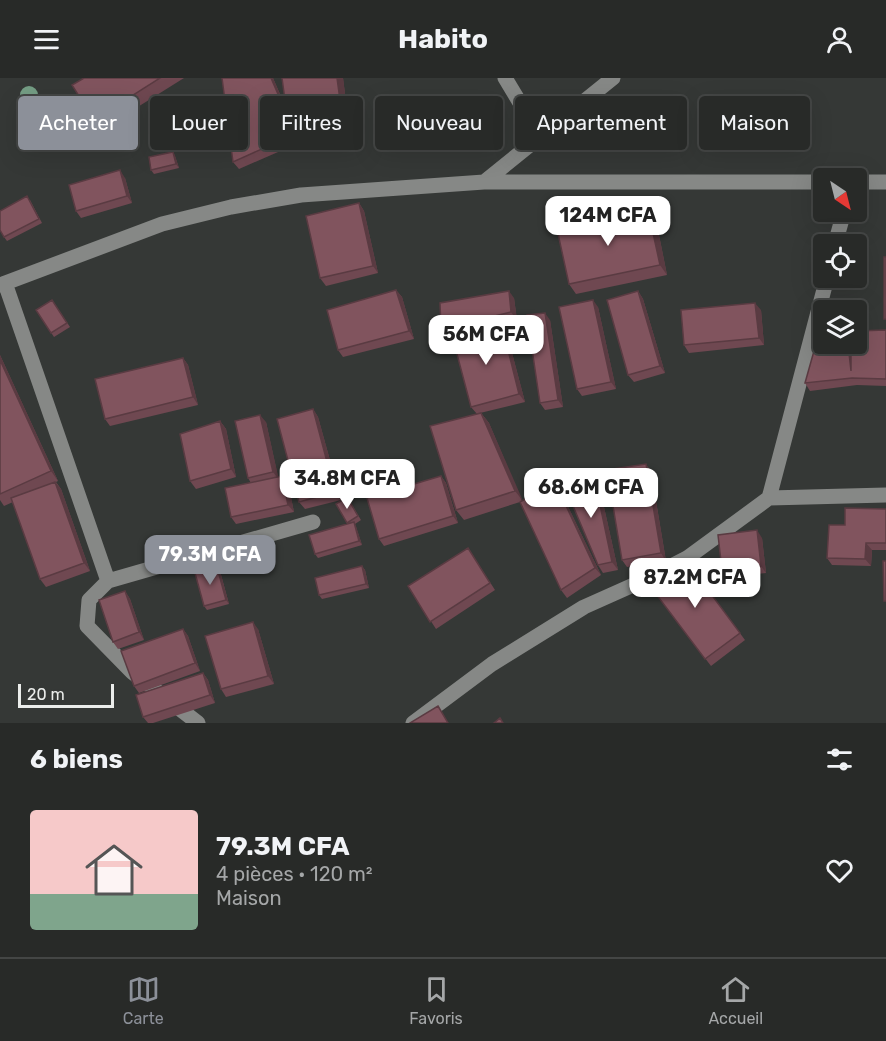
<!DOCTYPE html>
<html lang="fr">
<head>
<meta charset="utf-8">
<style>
	body { margin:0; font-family:Rubik,sans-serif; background:#303230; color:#f1f3f6; height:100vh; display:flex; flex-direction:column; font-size:22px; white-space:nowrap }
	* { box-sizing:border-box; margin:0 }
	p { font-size:20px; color:#a5a7a8 }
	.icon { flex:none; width:33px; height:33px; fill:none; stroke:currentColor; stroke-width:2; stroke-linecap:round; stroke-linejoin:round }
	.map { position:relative; height:645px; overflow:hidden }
	.sheet { display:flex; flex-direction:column; background:#282a28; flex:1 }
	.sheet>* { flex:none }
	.guide { position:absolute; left:18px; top:18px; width:850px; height:54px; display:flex; gap:12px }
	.needle { width:39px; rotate:145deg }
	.buttons { position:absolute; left:813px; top:90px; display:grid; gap:12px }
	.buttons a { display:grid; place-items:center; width:54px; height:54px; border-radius:6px; background:#282a28; box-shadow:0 6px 24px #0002,0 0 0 2px #444645; font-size:30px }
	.scale { position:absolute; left:18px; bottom:15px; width:96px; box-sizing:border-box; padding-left:6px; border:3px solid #ebedeb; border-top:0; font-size:16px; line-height:21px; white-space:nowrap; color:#ebedeb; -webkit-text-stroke:4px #353836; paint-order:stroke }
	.price { position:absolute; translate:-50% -51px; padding:0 14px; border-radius:12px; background:#fff; color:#222; font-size:20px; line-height:39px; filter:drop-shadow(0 2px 3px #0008) }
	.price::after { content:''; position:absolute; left:50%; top:36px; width:18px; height:14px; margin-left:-9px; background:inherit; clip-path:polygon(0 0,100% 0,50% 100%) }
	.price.active { background:#8c9099; color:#fff }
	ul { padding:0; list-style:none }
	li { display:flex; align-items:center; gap:18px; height:150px; padding:0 30px }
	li+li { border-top:2px solid #444645 }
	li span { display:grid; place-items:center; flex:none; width:168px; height:120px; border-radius:6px; color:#555 }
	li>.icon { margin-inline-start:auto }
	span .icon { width:72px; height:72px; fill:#fffc; stroke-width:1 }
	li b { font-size:26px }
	h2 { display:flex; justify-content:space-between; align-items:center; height:72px; padding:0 30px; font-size:26px }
	.tag { padding:0 21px; border-radius:6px; background:#282a28; box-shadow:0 6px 24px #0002,0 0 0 2px #444645; font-size:21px; line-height:54px }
	.tag.active { background:#8c9099; color:#fff }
	header { display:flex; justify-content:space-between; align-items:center; height:78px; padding:0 30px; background:#282a28; font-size:27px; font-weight:700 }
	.tabs { display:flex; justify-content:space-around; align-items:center; height:84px; border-top:2px solid #444645; background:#282a28; font-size:16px; color:#a5a7a8 }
	.tabs a { display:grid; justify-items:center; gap:3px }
	.tabs .active { color:#8c9099 }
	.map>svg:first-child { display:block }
</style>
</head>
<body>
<header><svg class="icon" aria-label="menu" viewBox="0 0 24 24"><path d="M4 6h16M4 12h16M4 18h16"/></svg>Habito<svg class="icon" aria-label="person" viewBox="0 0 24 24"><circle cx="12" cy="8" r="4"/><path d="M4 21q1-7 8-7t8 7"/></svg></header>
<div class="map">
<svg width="886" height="645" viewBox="0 0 886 645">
	<rect width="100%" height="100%" fill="#353836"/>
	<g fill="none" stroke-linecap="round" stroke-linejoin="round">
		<path stroke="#868886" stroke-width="15" d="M 505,0 L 540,58
			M 484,104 L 613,0
			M 856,104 L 886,104
			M 835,166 L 844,134
			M 5,205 L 108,503
			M 0,207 L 162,146 L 231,129 L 301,117 L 484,104 L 824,104
			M 769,420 L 827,200
			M 198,645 L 132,594 L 87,548 L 89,522 L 108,503 L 313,444
			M 413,645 L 492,586 L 584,529 L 640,504 L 687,480 L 769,420 L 886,417"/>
	</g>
	<circle fill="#749d84" cx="29" cy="17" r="9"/>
	<path fill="#6f4851" d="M 84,0 L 184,0 L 101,52 L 94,42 Z
		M 222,0 L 273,0 L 286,30 L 282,0 L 343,0 L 350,55 L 301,64 L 239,91 L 233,84 Z
		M 173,74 L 175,78 L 179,90 L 154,96 L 151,92 Z
		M 125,100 L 132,125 L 81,140 L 76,133 Z
		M 30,122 L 42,145 L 7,163 L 4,159 Z
		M 359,125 L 364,133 L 378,195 L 326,208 L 320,200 Z
		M 656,142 L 667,197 L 576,216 L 569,206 Z
		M 396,212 L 402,219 L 414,261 L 343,279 L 338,272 Z
		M 638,213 L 643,221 L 665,295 L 634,304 L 628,297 Z
		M 514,220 L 517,242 L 446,259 L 441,251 Z
		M 52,222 L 70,249 L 54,259 L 36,232 Z
		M 598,229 L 616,311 L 582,318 L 577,311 Z
		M 761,232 L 764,267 L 689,275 L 684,267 Z
		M 550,242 L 563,329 L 545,332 L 540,325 Z
		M 502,248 L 507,256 L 525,324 L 480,335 L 481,335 L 489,345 L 522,423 L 560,412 L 601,497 L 567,520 L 561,512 L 520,424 L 464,442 L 456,432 L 477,336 L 471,329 Z
		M 886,252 L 886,308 L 857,307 L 810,313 L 805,305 L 824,266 Z
		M 0,277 L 58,403 L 56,404 L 61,411 L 90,493 L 46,509 L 40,501 L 13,424 L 4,428 L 0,422 Z
		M 183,280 L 188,287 L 198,327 L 110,348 L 105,341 Z
		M 313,331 L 318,339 L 341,422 L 305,431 L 299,424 Z
		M 220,343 L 226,351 L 236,399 L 196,411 L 190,403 Z
		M 266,344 L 278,399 L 288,405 L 294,434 L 236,446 L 231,439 L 251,405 L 248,400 Z
		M 651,393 L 666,483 L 627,489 L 622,482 Z
		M 441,398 L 446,405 L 458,445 L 384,468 L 379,461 Z
		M 595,403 L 600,411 L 618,492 L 603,495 L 598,487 Z
		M 347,419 L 361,442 L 355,446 L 362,467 L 318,480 L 315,476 L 348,446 Z
		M 886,431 L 886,472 L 872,472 L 871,488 L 832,487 L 827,480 L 845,447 Z
		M 762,460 L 766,495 L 727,499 L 722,492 Z
		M 468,470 L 495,512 L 436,551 L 408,508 Z
		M 685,481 L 745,562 L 711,588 L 650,508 Z
		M 362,488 L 365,492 L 369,510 L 322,521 L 319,517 Z
		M 217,489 L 220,493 L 229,526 L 207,532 L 204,528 Z
		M 125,513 L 130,521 L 144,562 L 118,571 L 113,564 Z
		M 183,551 L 188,558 L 200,593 L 139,615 L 134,608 Z
		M 258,551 L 274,606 L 226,619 L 221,611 Z
		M 203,595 L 208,602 L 215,625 L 153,645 L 148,645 L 143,639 Z"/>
	<path fill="#5a3b42" d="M 271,0 L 273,0 L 294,49 L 293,53 Z
		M 337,0 L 343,0 L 350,55 L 343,44 Z
		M 173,74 L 175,78 L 179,90 L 176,86 Z
		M 120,92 L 125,100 L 132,125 L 127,118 Z
		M 359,125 L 364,133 L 378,195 L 373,188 Z
		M 648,132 L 656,142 L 667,197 L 660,187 Z
		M 396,212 L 402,219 L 414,261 L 409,253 Z
		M 509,213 L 514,220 L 517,242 L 511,234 Z
		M 638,213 L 643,221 L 665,295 L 660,288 Z
		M 593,222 L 598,229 L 616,311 L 611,304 Z
		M 755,225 L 761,232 L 764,267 L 759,260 Z
		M 545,235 L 550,242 L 563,329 L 558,322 Z
		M 502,248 L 507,256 L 525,324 L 519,316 Z
		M 848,266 L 852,266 L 851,293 Z
		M 0,277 L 58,403 L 51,393 L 0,282 Z
		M 183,280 L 188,287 L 198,327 L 193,319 Z
		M 313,331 L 318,339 L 341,422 L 335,414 Z
		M 481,335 L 489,345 L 523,423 L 515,413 Z
		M 260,337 L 266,344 L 279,402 L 273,394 Z
		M 220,343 L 226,351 L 236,399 L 231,391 Z
		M 646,386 L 651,393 L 666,483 L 661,475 Z
		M 282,398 L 288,405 L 294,434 L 288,427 Z
		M 441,398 L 446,405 L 458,445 L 453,438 Z
		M 595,403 L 600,411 L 618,492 L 612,484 Z
		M 55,404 L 61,411 L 90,493 L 84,485 Z
		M 555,404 L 560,412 L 601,497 L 595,490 Z
		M 354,444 L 356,448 L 362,467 L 359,463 Z
		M 757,452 L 762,460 L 766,495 L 761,488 Z
		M 866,465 L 872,472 L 871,488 L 865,481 Z
		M 362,488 L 365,492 L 369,510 L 366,506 Z
		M 217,489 L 220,493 L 229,526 L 226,522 Z
		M 125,513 L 130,521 L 144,562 L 139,554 Z
		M 253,544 L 258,551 L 274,606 L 268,598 Z
		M 183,551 L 188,558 L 200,593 L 195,585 Z
		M 203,595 L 208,602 L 215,625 L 210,617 Z"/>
	<path fill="#81545e" stroke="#5a3b42" stroke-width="1.5" d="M 84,0 L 160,0 L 94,42 L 72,7 Z
		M 222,0 L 271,0 L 287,37 L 289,52 L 291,54 L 295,56 L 233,84 Z
		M 282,0 L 337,0 L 343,44 L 293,53 L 289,52 Z
		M 173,74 L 176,86 L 151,92 L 149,79 Z
		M 120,92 L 127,118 L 76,133 L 69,107 Z
		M 27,118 L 39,141 L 4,159 L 0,152 L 0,133 Z
		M 359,125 L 373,188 L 320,200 L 306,138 Z
		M 648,132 L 660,187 L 569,206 L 557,151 Z
		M 884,179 L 886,179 L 886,241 L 884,241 Z
		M 396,212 L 409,253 L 338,272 L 327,232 Z
		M 509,213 L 511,234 L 441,251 L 440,225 Z
		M 638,213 L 660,288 L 628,297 L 607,222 Z
		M 52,222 L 67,245 L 51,255 L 36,232 Z
		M 593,222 L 611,304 L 577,311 L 559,229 Z
		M 755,225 L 759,260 L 684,267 L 681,232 Z
		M 545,235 L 558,322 L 540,325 L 527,237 Z
		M 502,248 L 519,316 L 471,329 L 453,261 Z
		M 821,248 L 824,248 L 824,266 L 848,266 L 851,293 L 851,266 L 856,266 L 856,253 L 886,252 L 886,301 L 852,300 L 805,305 Z
		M 183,280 L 193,319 L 105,341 L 95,301 Z
		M 0,282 L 51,393 L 0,416 Z
		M 313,331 L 335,414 L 299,424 L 277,341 Z
		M 481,335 L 515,413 L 456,432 L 430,348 Z
		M 260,337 L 273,394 L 248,400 L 235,343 Z
		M 220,343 L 231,391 L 190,403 L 180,356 Z
		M 646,386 L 661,475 L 622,482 L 607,392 Z
		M 282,398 L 288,427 L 231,439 L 225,410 Z
		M 441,398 L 453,438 L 379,461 L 367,420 Z
		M 595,403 L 612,484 L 598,487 L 565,409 Z
		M 55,404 L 84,485 L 40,501 L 11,420 Z
		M 555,404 L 595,490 L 561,512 L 520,424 Z
		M 347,419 L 358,438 L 347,445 L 336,426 Z
		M 845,430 L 886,431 L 886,465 L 866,465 L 865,481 L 827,480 L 829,447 L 845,447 Z
		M 354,444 L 359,463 L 315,476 L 309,457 Z
		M 757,452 L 761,488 L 722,492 L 718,457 Z
		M 468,470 L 490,505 L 430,544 L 408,508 Z
		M 685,481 L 740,555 L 705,581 L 650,508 Z
		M 883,483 L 886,483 L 886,523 L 884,523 Z
		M 362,488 L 366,506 L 319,517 L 315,500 Z
		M 217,489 L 226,522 L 204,528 L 195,495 Z
		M 125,513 L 139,554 L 113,564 L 99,522 Z
		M 253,544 L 268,598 L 221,611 L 205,558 Z
		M 183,551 L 195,585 L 134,608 L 121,573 Z
		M 203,595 L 210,617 L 143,639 L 136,617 Z
		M 438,628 L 448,645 L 410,645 Z
		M 500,640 L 503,645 L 494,645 Z"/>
</svg>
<div class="buttons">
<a><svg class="needle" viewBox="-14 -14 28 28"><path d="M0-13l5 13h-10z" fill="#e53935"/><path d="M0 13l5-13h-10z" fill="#a5a7a8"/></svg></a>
<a><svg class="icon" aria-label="locate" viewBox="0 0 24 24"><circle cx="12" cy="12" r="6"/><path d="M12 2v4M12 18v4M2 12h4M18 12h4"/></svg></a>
<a><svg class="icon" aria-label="layers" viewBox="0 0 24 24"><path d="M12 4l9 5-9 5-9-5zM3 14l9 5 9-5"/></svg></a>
</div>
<div class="scale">20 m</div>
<b class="price" style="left:608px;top:169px">124M CFA</b>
<b class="price" style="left:486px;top:288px">56M CFA</b>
<b class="price" style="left:347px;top:432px">34.8M CFA</b>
<b class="price" style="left:591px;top:441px">68.6M CFA</b>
<b class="price active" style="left:210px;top:508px">79.3M CFA</b>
<b class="price" style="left:695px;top:531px">87.2M CFA</b>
<div class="guide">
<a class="tag active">Acheter</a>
<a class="tag">Louer</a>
<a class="tag">Filtres</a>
<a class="tag">Nouveau</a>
<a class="tag">Appartement</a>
<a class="tag">Maison</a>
</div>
</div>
<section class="sheet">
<h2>6 biens<svg class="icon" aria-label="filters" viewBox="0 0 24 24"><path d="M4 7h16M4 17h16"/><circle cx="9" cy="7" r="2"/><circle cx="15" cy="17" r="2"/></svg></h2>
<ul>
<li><span style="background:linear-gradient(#f6c9c9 70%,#7fa58c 0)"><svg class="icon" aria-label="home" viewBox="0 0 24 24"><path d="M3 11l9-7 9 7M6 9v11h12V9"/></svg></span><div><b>79.3M CFA</b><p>4 pièces · 120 m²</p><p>Maison</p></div><svg class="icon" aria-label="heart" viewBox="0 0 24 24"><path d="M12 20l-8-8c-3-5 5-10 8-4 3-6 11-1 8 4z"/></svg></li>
</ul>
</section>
<nav class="tabs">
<a class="active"><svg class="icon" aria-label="map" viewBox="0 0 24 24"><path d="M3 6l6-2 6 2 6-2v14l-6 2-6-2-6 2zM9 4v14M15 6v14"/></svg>Carte</a>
<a><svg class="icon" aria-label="saved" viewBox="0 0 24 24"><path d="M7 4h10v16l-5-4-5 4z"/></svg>Favoris</a>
<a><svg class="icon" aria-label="home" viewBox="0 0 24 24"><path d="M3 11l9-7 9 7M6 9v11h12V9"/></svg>Accueil</a>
</nav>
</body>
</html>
